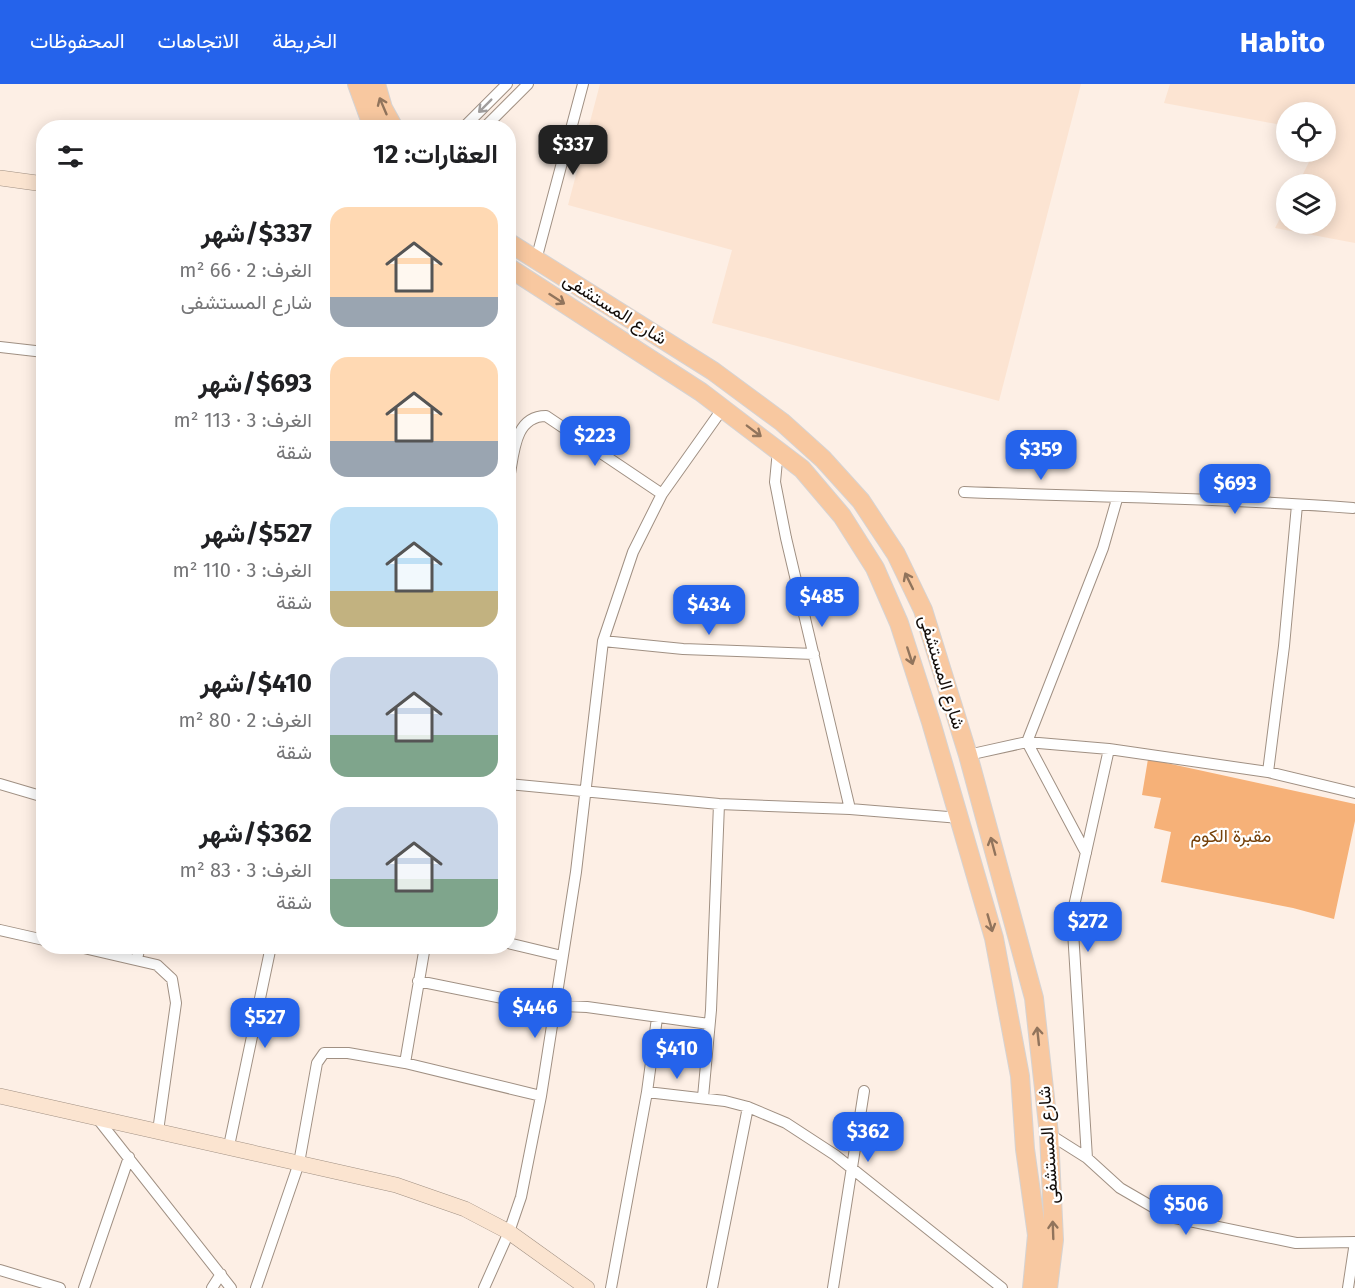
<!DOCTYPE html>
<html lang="ar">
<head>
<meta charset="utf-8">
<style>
	body { margin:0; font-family:"Fira Sans",Vazirmatn,sans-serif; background:#f2f2f2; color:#202124; direction:rtl; height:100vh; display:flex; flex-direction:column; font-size:22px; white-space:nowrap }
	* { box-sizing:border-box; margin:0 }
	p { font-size:20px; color:#757577 }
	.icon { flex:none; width:33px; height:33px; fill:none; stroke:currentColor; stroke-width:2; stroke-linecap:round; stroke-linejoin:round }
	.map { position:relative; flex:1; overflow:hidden; direction:ltr }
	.panel { position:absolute; left:36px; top:36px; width:480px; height:834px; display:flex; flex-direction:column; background:#fff; border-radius:24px; box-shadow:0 3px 15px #0003; direction:rtl }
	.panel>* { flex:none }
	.controls { position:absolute; left:1276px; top:18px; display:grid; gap:12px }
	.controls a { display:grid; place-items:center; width:60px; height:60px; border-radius:50%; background:#fff; box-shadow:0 3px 15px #0003; font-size:30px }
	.price { position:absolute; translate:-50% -51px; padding:0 14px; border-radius:12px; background:#2563eb; color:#fff; font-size:20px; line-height:39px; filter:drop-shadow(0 2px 3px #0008) }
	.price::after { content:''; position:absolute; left:50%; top:36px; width:18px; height:14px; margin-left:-9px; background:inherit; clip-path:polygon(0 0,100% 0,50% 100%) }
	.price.active { background:#222; color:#fff }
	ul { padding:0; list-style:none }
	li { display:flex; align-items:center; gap:18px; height:150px; padding:0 18px }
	li span { display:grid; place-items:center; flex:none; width:168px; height:120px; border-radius:18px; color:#555 }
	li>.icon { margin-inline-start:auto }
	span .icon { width:72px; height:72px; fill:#fffc; stroke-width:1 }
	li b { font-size:26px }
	h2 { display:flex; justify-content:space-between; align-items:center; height:72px; padding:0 18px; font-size:26px }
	header { display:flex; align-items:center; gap:36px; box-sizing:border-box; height:84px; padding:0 30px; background:#2563eb; color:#fff }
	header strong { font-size:28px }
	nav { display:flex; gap:33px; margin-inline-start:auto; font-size:21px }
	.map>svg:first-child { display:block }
</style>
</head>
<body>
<header>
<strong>Habito</strong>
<nav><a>الخريطة</a><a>الاتجاهات</a><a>المحفوظات</a></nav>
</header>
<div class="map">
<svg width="1355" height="1204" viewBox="0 0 1355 1204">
	<rect width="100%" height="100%" fill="#fdefe5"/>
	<path fill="#fce4d2" d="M 600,0 L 1081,0 L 999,317 L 712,239 L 732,166 L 568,121 Z
		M 1170,0 L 1355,0 L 1355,159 L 1275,144 L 1287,121 L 1287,140 L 1326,140 L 1326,100 L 1298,100 L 1314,68 L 1326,68 L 1326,28 L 1287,28 L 1287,42 L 1164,19 Z"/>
	<path fill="#f6b178" d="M 1148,675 L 1355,720 L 1355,737 L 1334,835 L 1293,824 L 1161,798 L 1171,748 L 1154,744 L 1161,714 L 1142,711 Z"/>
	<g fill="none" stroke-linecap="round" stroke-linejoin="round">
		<g stroke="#a09083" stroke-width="12">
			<path id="street" d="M 463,44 L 507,0
				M 484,44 L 528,0
				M 536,176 L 583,0
				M 0,263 L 44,268
				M 778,366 L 775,398 L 786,454 L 850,725
				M 508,400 C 514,375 512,332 546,332 L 662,410
				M 964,408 C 1094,413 1223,414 1353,424
				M 603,557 L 683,565 L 814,570
				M 968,671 L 1027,658 L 1109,665 L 1268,688 L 1355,709
				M 1268,688 L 1284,562 L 1297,421
				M 0,700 L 44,713
				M 508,700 L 719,720 L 850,725 L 960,734
				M 1086,769 L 1027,658 L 1103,464 L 1117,415
				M 0,846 L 44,856
				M 508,859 L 562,872
				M 75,862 L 157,881 L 172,895 L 176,919 L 158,1047
				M 137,875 L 140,862
				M 418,897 L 536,921 L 587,923 L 709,940
				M 405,979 L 425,862
				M 647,1008 L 725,1017 L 748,1023 L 786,1039 L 835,1071 L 1002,1204
				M 703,1013 L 711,926 L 719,720
				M 97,1034 L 231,1204
				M 1049,1050 L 1087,1074 L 1120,1104 L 1170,1133 L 1296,1159 L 1355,1158
				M 229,1062 L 271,862
				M 1087,1074 L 1072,831 L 1109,665
				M 0,1186 L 60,1204
				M 84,1204 L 129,1073
				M 212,1204 L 221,1190
				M 256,1204 L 299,1079 L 317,979 L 324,969 L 348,969 L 405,979 L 541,1012
				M 484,1204 L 509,1148 L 521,1113 L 541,1012 L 576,788 L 603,557 L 633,468 L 662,410 L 723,324
				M 611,1204 L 647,1008 L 657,934
				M 712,1204 L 748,1023
				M 833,1204 L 864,1007
				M 1348,1204 L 1355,1158"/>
		</g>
		<g stroke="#a09083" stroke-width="16">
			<path id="secondary" d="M 0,94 L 44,100
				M 0,1012 L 396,1101 L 465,1125 L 486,1136 L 509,1148 L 587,1204"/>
		</g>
		<g stroke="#d5d3d3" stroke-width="20">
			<path id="primary" d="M 357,0 L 373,44
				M 376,0 L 383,24 L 394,44
				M 508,158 L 713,287 L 782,338 L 823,375 L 861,417 L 896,470 L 923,526 L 968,671 L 1034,914 L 1049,1050 L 1054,1156 L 1048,1204
				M 508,183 L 701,308 L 802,385 L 842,432 L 875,484 L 899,539 L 931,638 L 994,854 L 1020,992 L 1025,1065 L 1037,1151 L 1032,1204"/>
		</g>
		<use href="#street" stroke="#fff" stroke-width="10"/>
		<use href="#secondary" stroke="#fbe4d0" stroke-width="15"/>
		<use href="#primary" stroke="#f8c8a0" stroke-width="18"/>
	</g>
	<defs><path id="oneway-shaft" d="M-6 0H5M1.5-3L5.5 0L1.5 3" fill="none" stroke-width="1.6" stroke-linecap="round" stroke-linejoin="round" transform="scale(1.5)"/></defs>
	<g stroke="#91745c">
		<use href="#oneway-shaft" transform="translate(383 22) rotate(-113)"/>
		<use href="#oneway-shaft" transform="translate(557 215) rotate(33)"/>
		<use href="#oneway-shaft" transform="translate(754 347) rotate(37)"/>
		<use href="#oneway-shaft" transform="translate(909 497) rotate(-116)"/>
		<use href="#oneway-shaft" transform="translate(910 572) rotate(72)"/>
		<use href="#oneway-shaft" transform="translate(993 762) rotate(-105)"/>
		<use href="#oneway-shaft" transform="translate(990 839) rotate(74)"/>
		<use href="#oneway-shaft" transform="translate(1038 952) rotate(-96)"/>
		<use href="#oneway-shaft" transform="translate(1053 1146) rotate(-92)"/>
	</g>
	<use stroke="#a19e9d" href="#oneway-shaft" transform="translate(485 22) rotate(135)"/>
	<g text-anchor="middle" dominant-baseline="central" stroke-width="4.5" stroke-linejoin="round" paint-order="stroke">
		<g font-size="18" fill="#130d09" stroke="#fff">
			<text transform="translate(615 225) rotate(32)">شارع المستشفى</text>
			<text transform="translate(942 588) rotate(73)">شارع المستشفى</text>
			<text transform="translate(1048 1061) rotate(-94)">شارع المستشفى</text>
		</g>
		<g font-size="18" fill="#75410a" stroke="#fff">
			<text x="1231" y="752">مقبرة الكوم</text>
		</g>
	</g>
</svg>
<div class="controls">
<a><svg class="icon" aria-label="locate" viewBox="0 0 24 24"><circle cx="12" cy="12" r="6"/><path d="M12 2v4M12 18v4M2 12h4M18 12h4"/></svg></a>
<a><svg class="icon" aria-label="layers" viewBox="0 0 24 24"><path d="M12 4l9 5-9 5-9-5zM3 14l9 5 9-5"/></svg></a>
</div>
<b class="price active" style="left:573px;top:92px">$337</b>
<b class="price" style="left:595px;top:383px">$223</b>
<b class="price" style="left:1041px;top:397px">$359</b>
<b class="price" style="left:1235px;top:431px">$693</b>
<b class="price" style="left:822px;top:544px">$485</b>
<b class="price" style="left:709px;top:552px">$434</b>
<b class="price" style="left:1088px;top:869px">$272</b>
<b class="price" style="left:535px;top:955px">$446</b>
<b class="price" style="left:265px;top:965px">$527</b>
<b class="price" style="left:677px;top:996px">$410</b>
<b class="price" style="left:868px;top:1079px">$362</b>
<b class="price" style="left:1186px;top:1152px">$506</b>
<section class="panel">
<h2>العقارات: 12<svg class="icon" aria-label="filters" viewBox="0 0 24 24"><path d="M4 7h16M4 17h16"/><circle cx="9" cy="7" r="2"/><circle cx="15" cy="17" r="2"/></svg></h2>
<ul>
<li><span style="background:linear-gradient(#ffd9b3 75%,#9aa5b1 0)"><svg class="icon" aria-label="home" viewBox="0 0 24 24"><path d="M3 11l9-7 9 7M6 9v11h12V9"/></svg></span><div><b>$337/شهر</b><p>الغرف: 2 · 66 m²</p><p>شارع المستشفى</p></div></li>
<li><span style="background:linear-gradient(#ffd9b3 70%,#9aa5b1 0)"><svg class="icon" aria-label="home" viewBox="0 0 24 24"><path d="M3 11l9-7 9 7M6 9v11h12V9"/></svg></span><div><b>$693/شهر</b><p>الغرف: 3 · 113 m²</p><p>شقة</p></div></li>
<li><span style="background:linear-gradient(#bfe0f5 70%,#c2b280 0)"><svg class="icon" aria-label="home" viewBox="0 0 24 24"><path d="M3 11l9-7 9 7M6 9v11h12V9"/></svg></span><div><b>$527/شهر</b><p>الغرف: 3 · 110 m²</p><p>شقة</p></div></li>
<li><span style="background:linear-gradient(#c9d6e8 65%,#7fa58c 0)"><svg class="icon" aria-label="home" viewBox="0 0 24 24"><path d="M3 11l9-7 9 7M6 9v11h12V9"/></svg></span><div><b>$410/شهر</b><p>الغرف: 2 · 80 m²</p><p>شقة</p></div></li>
<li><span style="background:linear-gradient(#c9d6e8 60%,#7fa58c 0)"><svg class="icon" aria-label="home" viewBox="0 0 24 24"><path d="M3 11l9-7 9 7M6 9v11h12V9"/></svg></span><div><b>$362/شهر</b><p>الغرف: 3 · 83 m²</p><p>شقة</p></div></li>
</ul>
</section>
</div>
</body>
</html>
